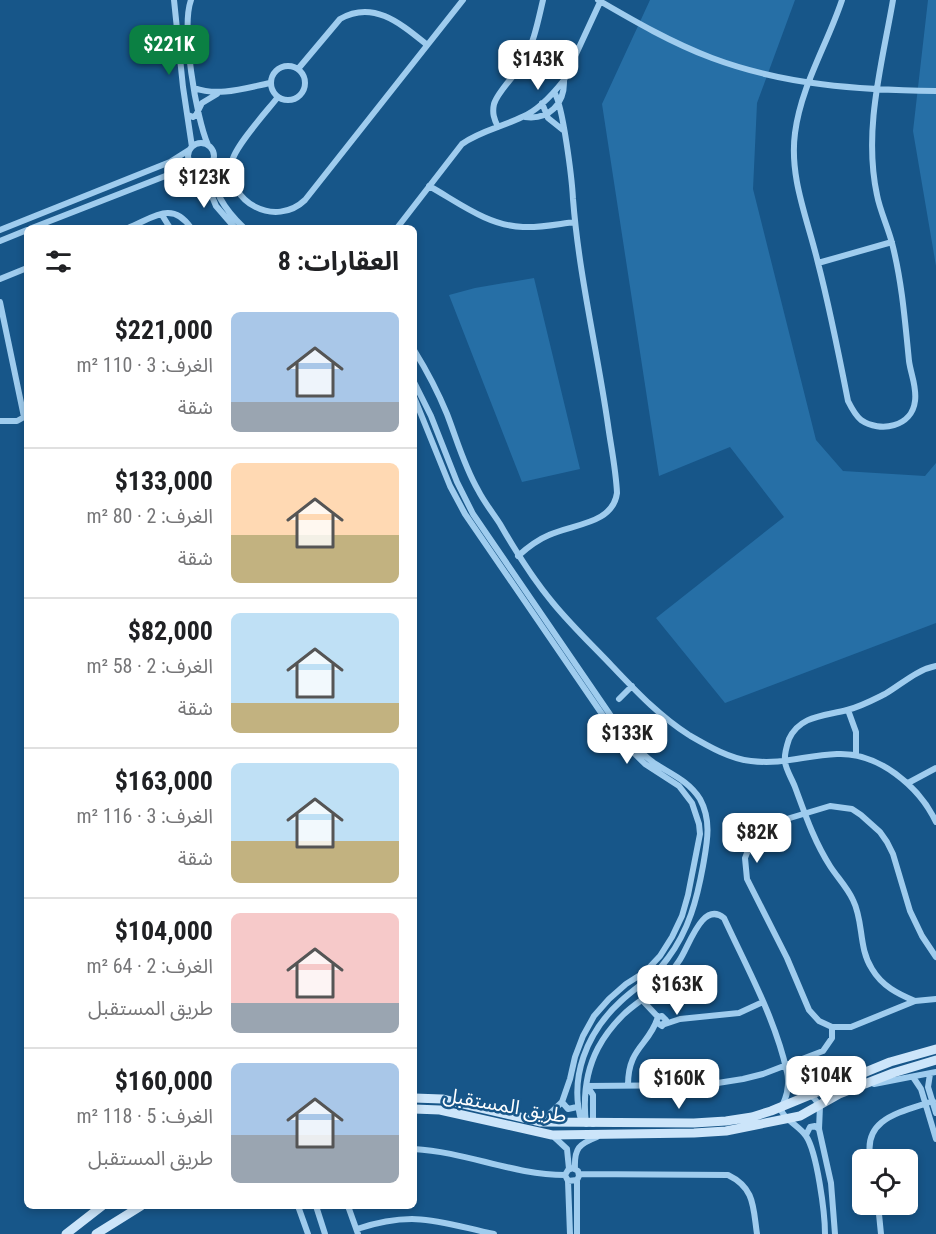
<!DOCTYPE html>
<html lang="ar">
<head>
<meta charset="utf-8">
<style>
	body { margin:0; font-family:"Roboto Condensed","Noto Sans Arabic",sans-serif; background:#f2f2f2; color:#202124; direction:rtl; height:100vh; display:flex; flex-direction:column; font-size:22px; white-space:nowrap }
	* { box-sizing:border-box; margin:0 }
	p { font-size:20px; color:#757577 }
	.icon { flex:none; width:33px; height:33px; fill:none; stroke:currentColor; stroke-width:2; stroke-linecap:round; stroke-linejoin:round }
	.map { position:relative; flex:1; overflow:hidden; direction:ltr }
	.details { position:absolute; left:24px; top:225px; width:393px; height:984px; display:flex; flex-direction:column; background:#fff; border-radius:9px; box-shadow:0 3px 9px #0003; direction:rtl }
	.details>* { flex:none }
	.buttons { position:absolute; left:852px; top:1149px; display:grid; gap:12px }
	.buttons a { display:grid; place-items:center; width:66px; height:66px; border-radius:9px; background:#fff; box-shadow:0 3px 9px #0003; font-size:30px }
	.price { position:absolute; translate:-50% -51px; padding:0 14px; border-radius:12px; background:#fff; color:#222; font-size:20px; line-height:39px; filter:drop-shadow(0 2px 3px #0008) }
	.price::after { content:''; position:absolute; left:50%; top:36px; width:18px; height:14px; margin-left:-9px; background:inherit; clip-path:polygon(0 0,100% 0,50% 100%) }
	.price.on { background:#0b8043; color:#fff }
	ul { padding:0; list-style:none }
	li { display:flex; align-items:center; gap:18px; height:150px; padding:0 18px }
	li+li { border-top:2px solid #e0e0e0 }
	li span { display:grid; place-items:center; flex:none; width:168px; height:120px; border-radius:9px; color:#555 }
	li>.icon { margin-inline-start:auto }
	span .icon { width:72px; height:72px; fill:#fffc; stroke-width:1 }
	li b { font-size:26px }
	h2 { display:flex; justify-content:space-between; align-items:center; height:72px; padding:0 18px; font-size:26px }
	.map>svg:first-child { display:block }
</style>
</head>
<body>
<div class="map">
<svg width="936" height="1234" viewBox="0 0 936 1234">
	<rect width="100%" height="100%" fill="#175689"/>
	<path fill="#266fa6" d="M 650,0 L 795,0 L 757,103 L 753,189 L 816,440 L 843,471 L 925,476 L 936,463 L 936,623 L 725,703 L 656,618 L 784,517 L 730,447 L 659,476 L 602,104 Z
		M 928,0 L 936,0 L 936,266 L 913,131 Z
		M 534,278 L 580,469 L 522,482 L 449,295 L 475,288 Z"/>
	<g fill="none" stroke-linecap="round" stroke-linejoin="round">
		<path stroke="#9fccee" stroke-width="6" d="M 174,0 L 183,87 L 192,147
			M 191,0 C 181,27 196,118 208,145
			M 598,0 C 634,21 672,43 712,58 C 784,85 859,90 936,91
			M 842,0 C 827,45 801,86 795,133 C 789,178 808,220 818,263 C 830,309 839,355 848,401 C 852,409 855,415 861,420 C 880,433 912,427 915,401 C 917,387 911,375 909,361 C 905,321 902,282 892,243 C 888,227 880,211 877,195 C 863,130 882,64 893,0
			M271 83a17 17 0 1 1 34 0a17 17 0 1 1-34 0Z
			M 298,69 L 340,19 C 373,0 400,23 426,44
			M 194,88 C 219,97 245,88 270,83
			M 278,97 C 267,111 234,147 232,162 C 226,203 276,228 305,200 L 463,0
			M 542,103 L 548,118 L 563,130
			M 188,115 L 193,117 L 196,115 L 202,103 L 217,94
			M 525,117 C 549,120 565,104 564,80
			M 498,127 C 494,119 492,113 494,104 C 498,91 516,75 523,62 C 534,43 538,21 543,0
			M188 156a13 13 0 1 1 26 0a13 13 0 1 1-26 0Z
			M 213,161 C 210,189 225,210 244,228
			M 197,169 L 206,182 L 216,206 L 235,228
			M 429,186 C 458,202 488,226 523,227 C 540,228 558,224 575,222
			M 162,215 L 170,228
			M 32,228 L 173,173 L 195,168
			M 128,228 C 153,218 172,200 191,228
			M 397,228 L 462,144 C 480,131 502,127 522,117 C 539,110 553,94 564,80 L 601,0
			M 0,230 L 170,162 L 189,150
			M 0,241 L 27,230
			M 818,263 L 892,242
			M 0,279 L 27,268
			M 0,302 L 24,417
			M 414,350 C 427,371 438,392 447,414 C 457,440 464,466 478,490 C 484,502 493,513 500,524 C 516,552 532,578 553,603 C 571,625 592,645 612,666 C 636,691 659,716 689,735 C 708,746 730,759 751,761 C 783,765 806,755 837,754 C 878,752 919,786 936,822
			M 414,382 L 431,416 L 457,482 L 473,514 L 624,735 C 634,745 643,755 654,763 C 671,774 689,781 700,799 C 712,821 707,843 703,866 C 697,899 689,930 668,958 C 656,976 637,986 621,1001 C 587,1032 568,1078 582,1123
			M 414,397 L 450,486 L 465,514 L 617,736 L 645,764 L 679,786 L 692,803 L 699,824 L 700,834 L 688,895 L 682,916 L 672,937 L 660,956 L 645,972 L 626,984 L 609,999 L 594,1016 L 583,1036 L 575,1057 L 570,1079 L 562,1102 L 541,1122
			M 0,421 L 17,421 L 26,416
			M 518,556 C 528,547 537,540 549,535 C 573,524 613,524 617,493 C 616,470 611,447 608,425 C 597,349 579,276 573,199 C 572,180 563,104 554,92
			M 619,699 L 632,686
			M 848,710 L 856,732 L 856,755
			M 908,783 L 936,768
			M 936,957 L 922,936 L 910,911 L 893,854 L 887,842 L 880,832 L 861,815 L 852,809 L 830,806 L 770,824 L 753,838 L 745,858 L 747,879 L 787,958 L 809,1010 L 819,1021 L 832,1027 L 851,1027 L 915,1001 L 936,999
			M 642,1000 L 658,1017
			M 915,1001 C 898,994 882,986 872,969 C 858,947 864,922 853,900 C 847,887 837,877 830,866 C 814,841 805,814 795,787 C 792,779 786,770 785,762 C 784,755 787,745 789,739 C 800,715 825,716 847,710 C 860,707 873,700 885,694 C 902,684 916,670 936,666
			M 665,1024 L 680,1019 L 739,1013 L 763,1002
			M 930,1074 L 928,1087 L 936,1113
			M 788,1077 L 796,1088 L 814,1098 L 820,1106 L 819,1129 L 831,1183 L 835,1234
			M 913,1077 L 921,1089 L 936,1139
			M 874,1084 L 936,1072
			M 628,1085 C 628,1047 649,1046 658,1017 L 662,1016 L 666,1020 L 662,1026 L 656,1022
			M 587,1086 L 705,1085 L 743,1079 L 763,1074 L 823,1051 L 832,1038 L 832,1027
			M 587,1086 L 593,1095 L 593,1124
			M 562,1102 L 568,1109 L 577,1107
			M 586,1124 C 583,1098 586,1071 598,1048 C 604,1037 614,1024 623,1015 C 636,1002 653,994 665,980 C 670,974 674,968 679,961 C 689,947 702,900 724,918 C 747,968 775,1018 787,1072 C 789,1079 788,1092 785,1099 C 783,1105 781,1105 782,1112 C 788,1122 799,1126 806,1136 C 817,1152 825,1213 825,1234
			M 552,1135 L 567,1149 L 569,1169
			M 806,1135 L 810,1127 L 815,1126 L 819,1129
			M 414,1149 C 467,1152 513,1175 565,1175 L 568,1170 L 573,1168 L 578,1171 L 579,1176 L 577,1180 L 568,1181 L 565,1175
			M 871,1160 C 861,1118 902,1112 933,1101
			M 575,1169 C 574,1148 579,1144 597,1137
			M 579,1174 L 728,1175 C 755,1188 753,1207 757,1234
			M 577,1180 L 577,1234
			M 568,1181 L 570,1234
			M 878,1204 L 881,1234
			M 298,1206 L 308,1234
			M 316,1206 L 325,1234
			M 348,1206 L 358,1234
			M 357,1229 C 415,1210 438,1222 494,1234"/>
		<path stroke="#cce5fa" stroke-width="9" d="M 414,1098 L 442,1099 L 541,1122 L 694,1123 L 726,1121 L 752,1117 L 771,1111 L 890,1062 L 936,1049
			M 414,1109 L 440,1110 L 552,1135 L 694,1133 L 726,1131 L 800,1116 L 839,1094 L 893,1073 L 936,1060
			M 66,1234 L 102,1206
			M 96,1234 L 141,1206"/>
	</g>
	<g text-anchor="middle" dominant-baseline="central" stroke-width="5" stroke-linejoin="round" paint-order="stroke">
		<g font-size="20" fill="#fff" stroke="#175689">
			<text transform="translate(505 1105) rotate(10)">طريق المستقبل</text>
		</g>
	</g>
</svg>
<div class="buttons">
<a><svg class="icon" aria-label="locate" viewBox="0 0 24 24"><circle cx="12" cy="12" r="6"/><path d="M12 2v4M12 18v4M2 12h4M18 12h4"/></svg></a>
</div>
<b class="price on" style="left:169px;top:76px">$221K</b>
<b class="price" style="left:538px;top:91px">$143K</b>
<b class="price" style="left:204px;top:209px">$123K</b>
<b class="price" style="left:627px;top:765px">$133K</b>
<b class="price" style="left:757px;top:864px">$82K</b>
<b class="price" style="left:677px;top:1016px">$163K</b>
<b class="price" style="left:826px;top:1107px">$104K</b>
<b class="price" style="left:679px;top:1110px">$160K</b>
<section class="details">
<h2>العقارات: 8<svg class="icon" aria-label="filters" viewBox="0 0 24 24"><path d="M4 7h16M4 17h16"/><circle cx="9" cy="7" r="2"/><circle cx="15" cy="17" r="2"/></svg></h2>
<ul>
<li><span style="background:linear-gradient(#a9c7e8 75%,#9aa5b1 0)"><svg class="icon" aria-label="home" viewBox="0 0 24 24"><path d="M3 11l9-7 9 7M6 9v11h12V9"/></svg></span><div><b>$221,000</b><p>الغرف: 3 · 110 m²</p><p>شقة</p></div></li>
<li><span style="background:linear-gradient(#ffd9b3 60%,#c2b280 0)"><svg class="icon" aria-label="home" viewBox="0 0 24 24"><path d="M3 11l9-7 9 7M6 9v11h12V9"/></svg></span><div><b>$133,000</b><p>الغرف: 2 · 80 m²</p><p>شقة</p></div></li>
<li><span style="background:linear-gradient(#bfe0f5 75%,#c2b280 0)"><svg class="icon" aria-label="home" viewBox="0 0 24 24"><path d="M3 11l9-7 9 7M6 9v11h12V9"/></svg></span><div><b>$82,000</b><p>الغرف: 2 · 58 m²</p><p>شقة</p></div></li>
<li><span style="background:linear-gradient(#bfe0f5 65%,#c2b280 0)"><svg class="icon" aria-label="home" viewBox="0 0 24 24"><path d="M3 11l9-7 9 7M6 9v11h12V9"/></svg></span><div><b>$163,000</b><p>الغرف: 3 · 116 m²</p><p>شقة</p></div></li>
<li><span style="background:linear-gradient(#f6c9c9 75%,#9aa5b1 0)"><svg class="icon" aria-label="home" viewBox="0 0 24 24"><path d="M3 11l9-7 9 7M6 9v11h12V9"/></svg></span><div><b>$104,000</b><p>الغرف: 2 · 64 m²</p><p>طريق المستقبل</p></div></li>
<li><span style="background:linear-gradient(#a9c7e8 60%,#9aa5b1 0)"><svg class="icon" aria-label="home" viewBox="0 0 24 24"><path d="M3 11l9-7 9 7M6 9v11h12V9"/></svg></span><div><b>$160,000</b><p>الغرف: 5 · 118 m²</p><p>طريق المستقبل</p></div></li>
</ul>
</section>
</div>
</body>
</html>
